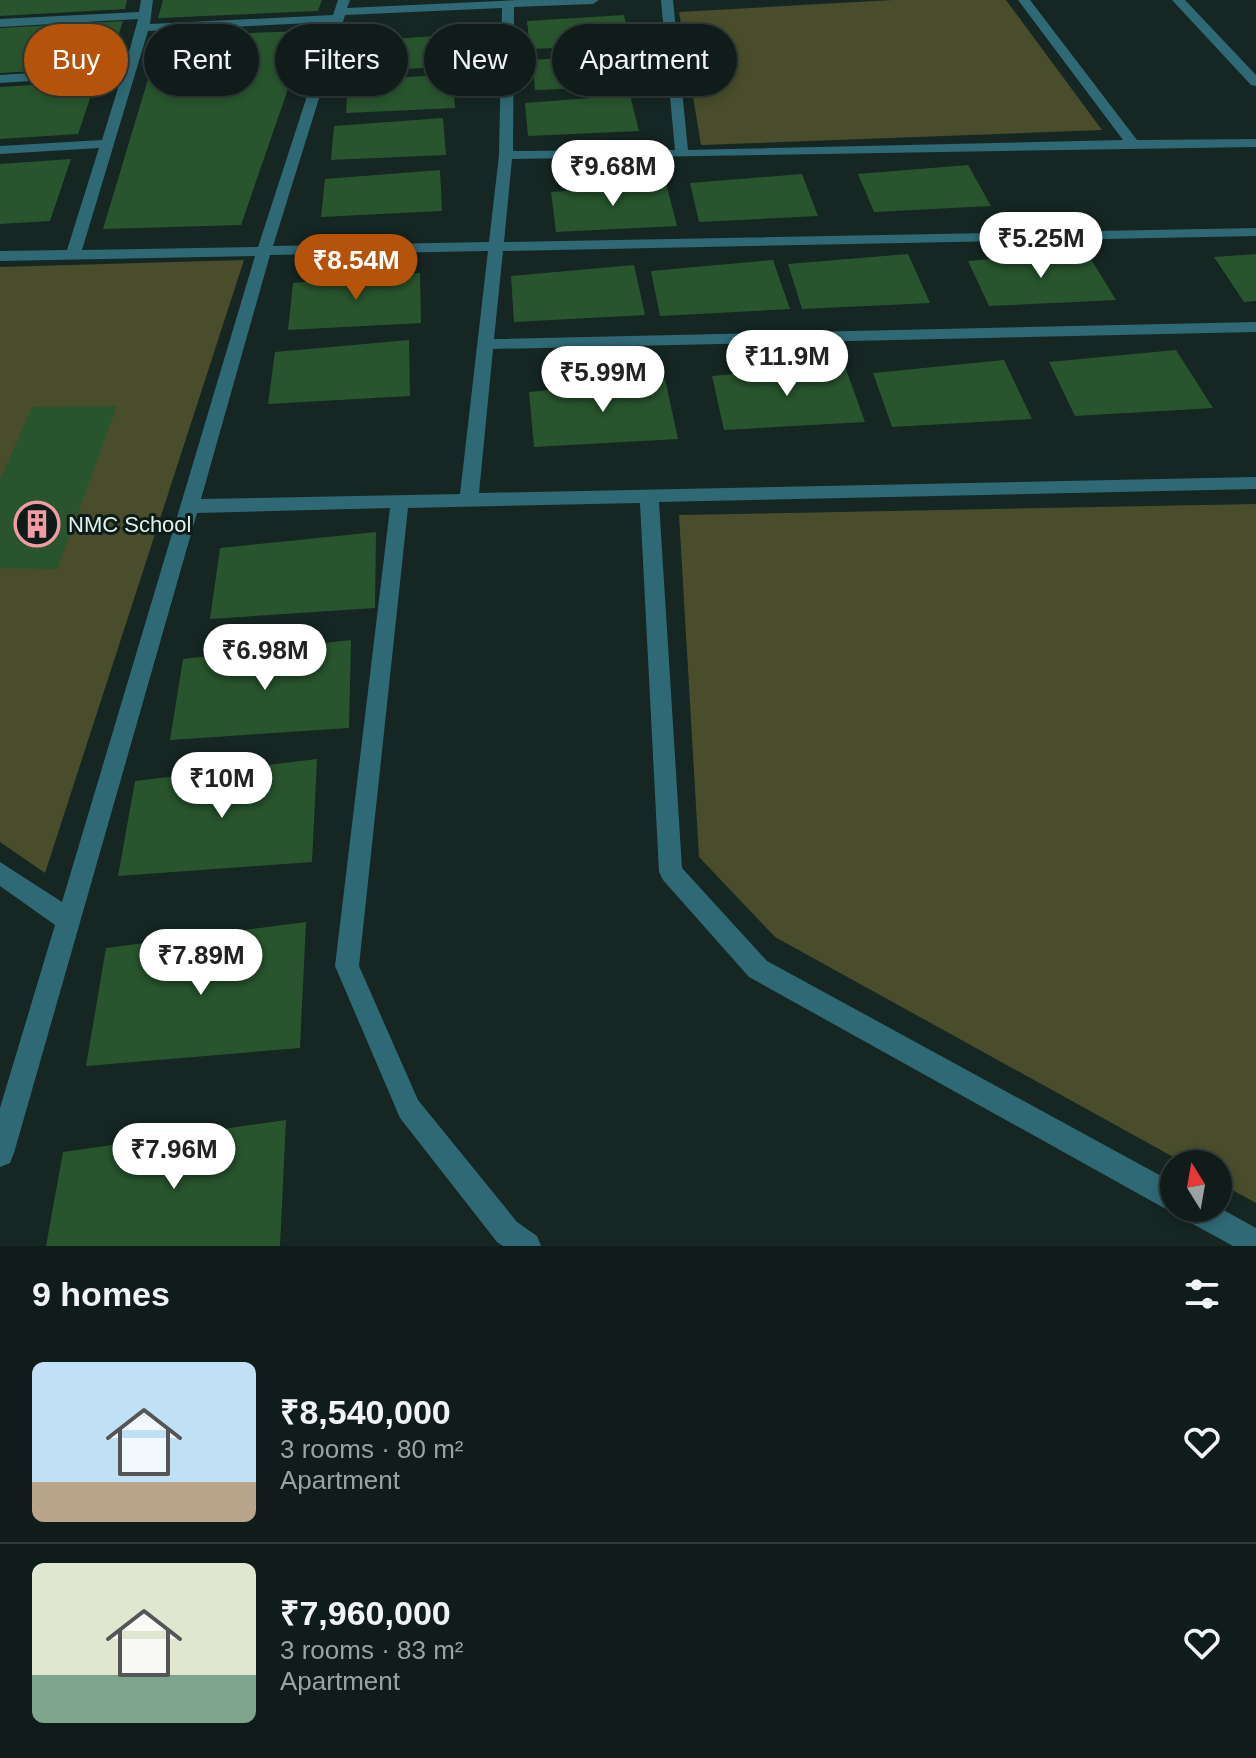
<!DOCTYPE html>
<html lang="en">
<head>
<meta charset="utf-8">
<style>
	body { margin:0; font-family:Helvetica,sans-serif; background:#1e2927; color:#f1f3f6; height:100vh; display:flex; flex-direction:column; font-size:30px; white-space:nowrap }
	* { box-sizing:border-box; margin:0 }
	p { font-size:26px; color:#9ca1a2 }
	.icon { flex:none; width:44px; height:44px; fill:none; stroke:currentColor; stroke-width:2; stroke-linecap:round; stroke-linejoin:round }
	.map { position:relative; height:1246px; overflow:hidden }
	.panel { display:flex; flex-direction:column; background:#101c1a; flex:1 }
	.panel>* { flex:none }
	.hud { position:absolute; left:24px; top:24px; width:800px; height:72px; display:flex; gap:16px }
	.needle { width:52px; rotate:349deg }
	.controls { position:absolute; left:1160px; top:1150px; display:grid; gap:16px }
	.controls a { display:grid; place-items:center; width:72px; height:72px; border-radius:50%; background:#101c1a; box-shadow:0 4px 12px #0003,0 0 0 2px #303a39; font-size:40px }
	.price { position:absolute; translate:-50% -68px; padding:0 18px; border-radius:28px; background:#fff; color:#222; font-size:26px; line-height:52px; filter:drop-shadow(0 2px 4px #0008) }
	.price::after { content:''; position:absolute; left:50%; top:48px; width:24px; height:18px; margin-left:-12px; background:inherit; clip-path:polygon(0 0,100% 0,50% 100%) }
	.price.current { background:#b45309; color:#fff }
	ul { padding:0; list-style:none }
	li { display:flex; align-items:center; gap:24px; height:200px; padding:0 32px }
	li+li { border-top:2px solid #303a39 }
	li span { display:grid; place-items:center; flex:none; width:224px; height:160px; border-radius:12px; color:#555 }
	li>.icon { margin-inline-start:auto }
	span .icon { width:96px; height:96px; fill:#fffc; stroke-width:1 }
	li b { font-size:34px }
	h2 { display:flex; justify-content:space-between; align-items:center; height:96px; padding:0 32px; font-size:34px }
	.tag { padding:0 28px; border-radius:36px; background:#101c1a; box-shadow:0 4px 12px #0003,0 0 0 2px #303a39; font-size:28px; line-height:72px }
	.tag.current { background:#b45309; color:#fff }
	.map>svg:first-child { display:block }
</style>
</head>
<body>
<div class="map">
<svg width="1256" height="1246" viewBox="0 0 1256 1246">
	<rect width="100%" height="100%" fill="#152623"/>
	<path fill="#494d2b" d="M 893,0 L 1006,0 L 1102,130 L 701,145 L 679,12 Z
		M 244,260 L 45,873 L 0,842 L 0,267 Z
		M 1256,504 L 1256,1203 L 1218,1182 L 1218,1164 L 1186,1164 L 775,937 L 699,857 L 679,515 Z"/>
	<path fill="#28552e" d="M 0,0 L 127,0 L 125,9 L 0,16 Z
		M 163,0 L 322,0 L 318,11 L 158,18 Z
		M 624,15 L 631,45 L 530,49 L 527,21 Z
		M 123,21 L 108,67 L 0,73 L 0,28 Z
		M 308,31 L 241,225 L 103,229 L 161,36 Z
		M 450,35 L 452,67 L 347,71 L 350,42 Z
		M 632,53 L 641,86 L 535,90 L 532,60 Z
		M 453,74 L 455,108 L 346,113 L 348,81 Z
		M 96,81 L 78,134 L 0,139 L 0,87 Z
		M 630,95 L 639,131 L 528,136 L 525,103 Z
		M 443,118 L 446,155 L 331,160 L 334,126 Z
		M 71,159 L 50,221 L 0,224 L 0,164 Z
		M 968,165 L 991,206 L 874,212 L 858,174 Z
		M 440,170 L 442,211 L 321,217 L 325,179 Z
		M 802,174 L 818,216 L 699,222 L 690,183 Z
		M 666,183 L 677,226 L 556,232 L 551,192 Z
		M 1086,251 L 1116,300 L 989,306 L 968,261 Z
		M 908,254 L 930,303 L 802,309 L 788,264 Z
		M 1256,254 L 1256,301 L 1244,302 L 1214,257 Z
		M 773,260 L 790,309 L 660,316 L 651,271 Z
		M 634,265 L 645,315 L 514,322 L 511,276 Z
		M 420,273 L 421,323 L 288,330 L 293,283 Z
		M 409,340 L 410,396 L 268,404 L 275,352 Z
		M 1176,350 L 1213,408 L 1075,416 L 1049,362 Z
		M 1004,360 L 1032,419 L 892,427 L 873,373 Z
		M 844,364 L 865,422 L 724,430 L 712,376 Z
		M 665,379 L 678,439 L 534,447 L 529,392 Z
		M 117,406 L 57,569 L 0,568 L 0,480 L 32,407 Z
		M 376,532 L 375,608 L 210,619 L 220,548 Z
		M 351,640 L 349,728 L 170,740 L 183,659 Z
		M 317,759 L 312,862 L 118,876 L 135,781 Z
		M 306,922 L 300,1048 L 86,1066 L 106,948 Z
		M 286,1120 L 280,1246 L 46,1246 L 63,1152 Z"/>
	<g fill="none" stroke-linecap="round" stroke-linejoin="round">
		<path fill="#2f6976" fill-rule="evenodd" d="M 141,0 L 153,0 L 150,24 L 333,15 L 338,0 L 350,0 L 347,8 L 519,0 L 599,0 L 593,4 L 514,7 L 513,151 L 675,150 L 661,0 L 673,0 L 688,150 L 1123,140 L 1018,0 L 1030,0 L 1137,140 L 1256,139 L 1256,147 L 512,159 L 504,242 L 1256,228 L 1256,236 L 503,251 L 494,339 L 1256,322 L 1256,332 L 493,349 L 479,493 L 1256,477 L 1256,489 L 659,502 L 682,868 L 767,961 L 1174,1183 L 1174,1208 L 1218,1207 L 1256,1228 L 1256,1246 L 1233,1246 L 1182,1218 L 1179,1210 L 1174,1212 L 1164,1208 L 749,977 L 663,880 L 659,872 L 640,503 L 408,508 L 359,966 L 418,1100 L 517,1222 L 537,1236 L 541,1246 L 503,1246 L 497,1242 L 400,1118 L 335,966 L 390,508 L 197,513 L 14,1153 L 10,1163 L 0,1167 L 0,1108 L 55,925 L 0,886 L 0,862 L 62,902 L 255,256 L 0,261 L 0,251 L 67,250 L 99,148 L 0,154 L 0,146 L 102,140 L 122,75 L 0,83 L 0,75 L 125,67 L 138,19 L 0,27 L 0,19 L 139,12 ZM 502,8 L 499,155 L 489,242 L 273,246 L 345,15 ZM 331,22 L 258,247 L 82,250 L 148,31 ZM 488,251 L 460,494 L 201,499 L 270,255 Z
			M 1172,0 L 1185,0 L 1256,75 L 1256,86 L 1251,85 Z"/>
	</g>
	<defs>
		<g id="building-ring" transform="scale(2.3)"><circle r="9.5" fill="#0c1d19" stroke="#f49aa3" stroke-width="1.5"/><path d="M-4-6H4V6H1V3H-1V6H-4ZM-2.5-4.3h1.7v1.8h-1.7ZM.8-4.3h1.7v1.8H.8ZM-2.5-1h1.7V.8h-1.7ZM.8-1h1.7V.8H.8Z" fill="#f49aa3"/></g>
	</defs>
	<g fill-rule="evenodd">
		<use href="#building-ring" x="37" y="524"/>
	</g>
	<g text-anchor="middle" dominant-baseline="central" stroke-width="6" stroke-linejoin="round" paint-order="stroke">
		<g font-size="22" fill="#e5f0ed" stroke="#0c1d19" text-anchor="start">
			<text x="68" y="524">NMC School</text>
		</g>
	</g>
</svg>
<div class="controls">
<a><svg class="needle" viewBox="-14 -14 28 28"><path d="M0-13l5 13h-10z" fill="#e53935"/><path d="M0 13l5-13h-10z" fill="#9ca1a2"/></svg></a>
</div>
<b class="price" style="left:613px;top:208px">₹9.68M</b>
<b class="price" style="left:1041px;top:280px">₹5.25M</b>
<b class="price current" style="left:356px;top:302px">₹8.54M</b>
<b class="price" style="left:787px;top:398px">₹11.9M</b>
<b class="price" style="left:603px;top:414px">₹5.99M</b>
<b class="price" style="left:265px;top:692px">₹6.98M</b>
<b class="price" style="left:222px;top:820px">₹10M</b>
<b class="price" style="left:201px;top:997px">₹7.89M</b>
<b class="price" style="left:174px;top:1191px">₹7.96M</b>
<div class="hud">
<a class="tag current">Buy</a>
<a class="tag">Rent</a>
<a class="tag">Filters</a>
<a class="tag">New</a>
<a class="tag">Apartment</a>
</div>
</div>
<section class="panel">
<h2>9 homes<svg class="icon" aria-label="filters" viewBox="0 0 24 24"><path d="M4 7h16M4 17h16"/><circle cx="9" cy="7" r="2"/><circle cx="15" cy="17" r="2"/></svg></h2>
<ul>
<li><span style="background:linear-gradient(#bfe0f5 75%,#b9a48a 0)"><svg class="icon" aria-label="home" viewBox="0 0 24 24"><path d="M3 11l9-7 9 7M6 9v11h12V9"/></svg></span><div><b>₹8,540,000</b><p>3 rooms · 80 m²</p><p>Apartment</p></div><svg class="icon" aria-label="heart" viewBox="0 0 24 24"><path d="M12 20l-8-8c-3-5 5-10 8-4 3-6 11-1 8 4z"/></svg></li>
<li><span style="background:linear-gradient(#dfe7d0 70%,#7fa58c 0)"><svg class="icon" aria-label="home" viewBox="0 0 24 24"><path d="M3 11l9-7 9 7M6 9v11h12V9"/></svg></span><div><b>₹7,960,000</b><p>3 rooms · 83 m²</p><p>Apartment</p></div><svg class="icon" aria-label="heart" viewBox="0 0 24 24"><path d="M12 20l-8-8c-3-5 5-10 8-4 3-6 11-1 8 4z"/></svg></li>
</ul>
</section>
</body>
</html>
